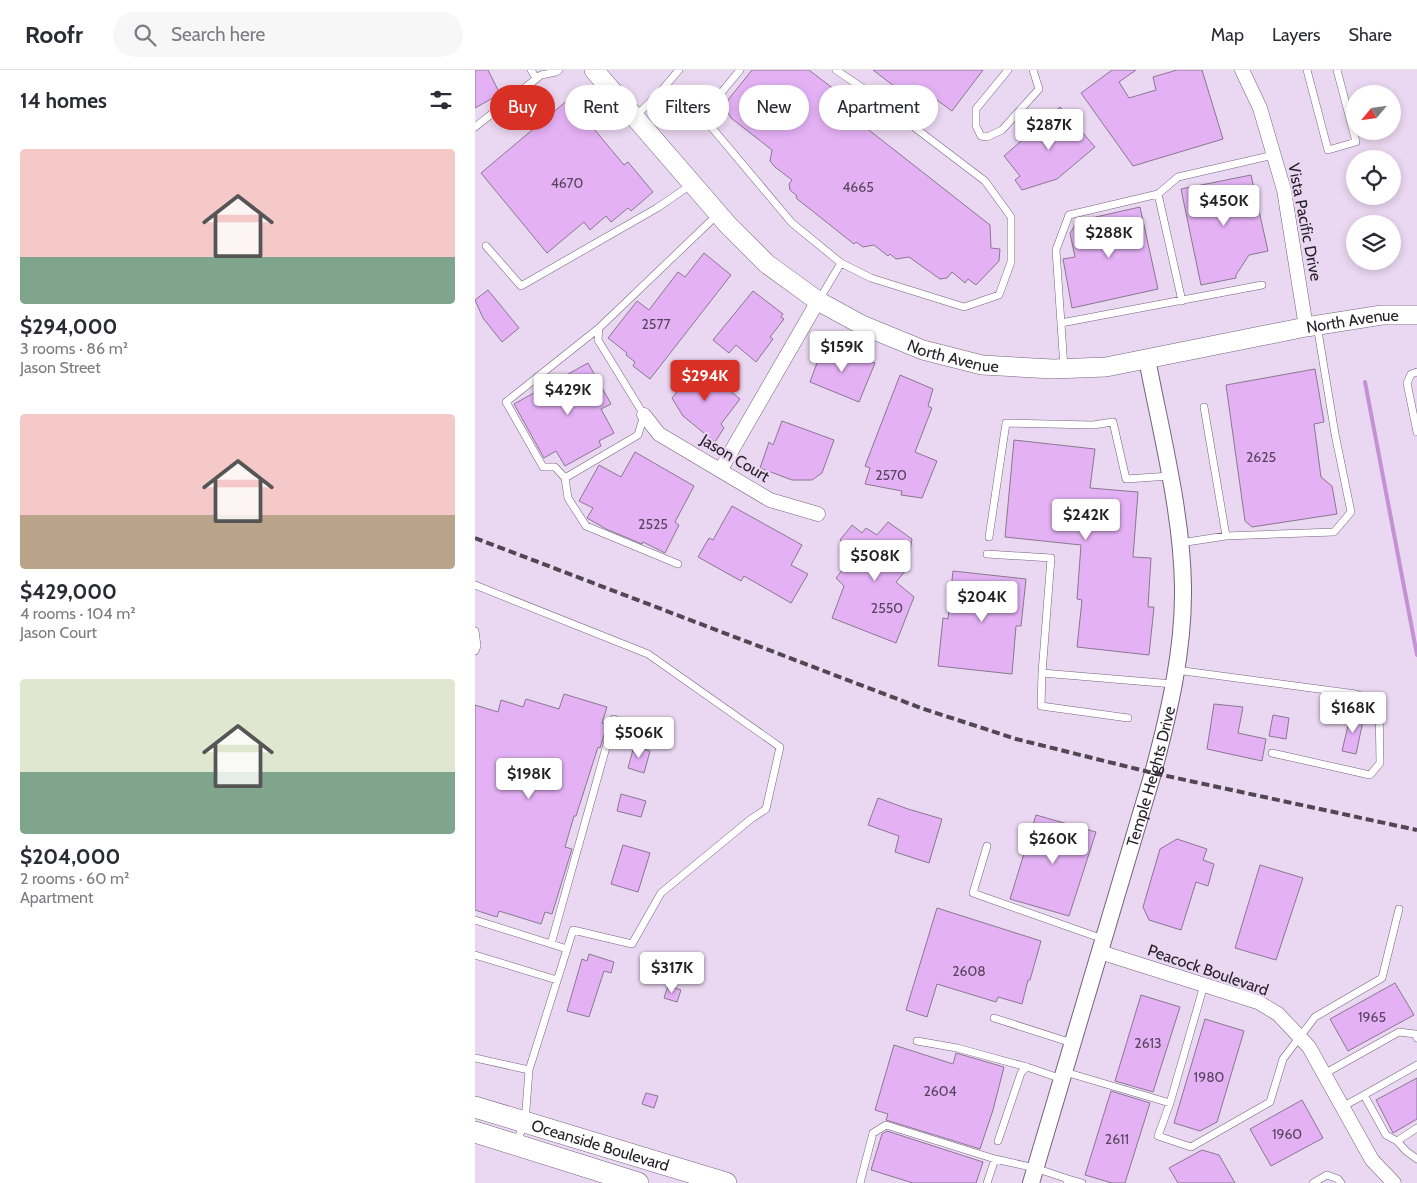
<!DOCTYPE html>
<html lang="en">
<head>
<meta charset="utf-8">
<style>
	body { margin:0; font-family:Cabin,sans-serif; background:#f7f7f7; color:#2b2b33; height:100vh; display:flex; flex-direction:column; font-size:19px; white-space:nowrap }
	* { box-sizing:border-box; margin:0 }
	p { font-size:16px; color:#7c7c81 }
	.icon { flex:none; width:28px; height:28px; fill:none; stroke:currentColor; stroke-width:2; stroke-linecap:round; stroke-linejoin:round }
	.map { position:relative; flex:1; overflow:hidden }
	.sheet { display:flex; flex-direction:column; background:#fff; width:475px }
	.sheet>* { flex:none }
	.top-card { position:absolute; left:15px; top:15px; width:475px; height:45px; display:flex; gap:10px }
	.needle { width:32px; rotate:241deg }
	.controls { position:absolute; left:871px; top:15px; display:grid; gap:10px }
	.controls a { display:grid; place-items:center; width:55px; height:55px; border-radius:50%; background:#fff; box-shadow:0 2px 8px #0003; font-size:25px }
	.price { position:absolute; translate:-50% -42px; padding:0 11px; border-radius:5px; background:#fff; color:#222; font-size:16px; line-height:32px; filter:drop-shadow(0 1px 2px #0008) }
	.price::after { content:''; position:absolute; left:50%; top:30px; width:15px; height:11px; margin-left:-8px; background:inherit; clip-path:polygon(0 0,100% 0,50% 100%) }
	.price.current { background:#d93025; color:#fff }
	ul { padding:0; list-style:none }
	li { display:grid; align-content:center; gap:10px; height:265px; padding:0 20px }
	li span { display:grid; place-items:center; height:155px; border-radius:5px; color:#555 }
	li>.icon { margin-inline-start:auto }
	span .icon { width:90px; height:90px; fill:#fffc; stroke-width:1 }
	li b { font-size:21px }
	h2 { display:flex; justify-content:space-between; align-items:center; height:60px; padding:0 20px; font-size:21px }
	.pill { padding:0 18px; border-radius:22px; background:#fff; box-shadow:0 2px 8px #0003; font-size:18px; line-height:45px }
	.pill.current { background:#d93025; color:#fff }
	header { display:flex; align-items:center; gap:30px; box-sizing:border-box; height:70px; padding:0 25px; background:#fff; border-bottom:1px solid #e1e1e2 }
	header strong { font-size:24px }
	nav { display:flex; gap:28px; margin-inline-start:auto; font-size:18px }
	.search { width:350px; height:45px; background:#f7f7f7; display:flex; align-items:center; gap:12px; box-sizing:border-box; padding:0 18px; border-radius:28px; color:#7c7c81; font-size:19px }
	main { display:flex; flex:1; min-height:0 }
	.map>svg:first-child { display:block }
</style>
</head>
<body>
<header>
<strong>Roofr</strong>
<div class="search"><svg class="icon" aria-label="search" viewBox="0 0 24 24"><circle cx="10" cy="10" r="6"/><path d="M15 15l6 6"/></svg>Search here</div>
<nav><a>Map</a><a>Layers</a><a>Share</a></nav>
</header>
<main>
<section class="sheet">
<h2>14 homes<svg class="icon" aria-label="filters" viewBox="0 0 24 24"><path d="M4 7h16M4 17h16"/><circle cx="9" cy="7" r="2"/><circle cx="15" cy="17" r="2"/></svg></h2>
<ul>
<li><span style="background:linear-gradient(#f6c9c9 70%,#7fa58c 0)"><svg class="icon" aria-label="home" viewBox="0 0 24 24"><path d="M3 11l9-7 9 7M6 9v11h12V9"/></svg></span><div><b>$294,000</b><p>3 rooms · 86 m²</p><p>Jason Street</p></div></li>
<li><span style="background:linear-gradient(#f6c9c9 65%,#b9a48a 0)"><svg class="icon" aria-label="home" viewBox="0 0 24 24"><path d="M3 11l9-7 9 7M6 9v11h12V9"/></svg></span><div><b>$429,000</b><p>4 rooms · 104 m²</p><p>Jason Court</p></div></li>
<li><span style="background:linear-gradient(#dfe7d0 60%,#7fa58c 0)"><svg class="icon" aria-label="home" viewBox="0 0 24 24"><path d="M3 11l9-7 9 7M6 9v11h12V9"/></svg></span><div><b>$204,000</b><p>2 rooms · 60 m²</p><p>Apartment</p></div></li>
</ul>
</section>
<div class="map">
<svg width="942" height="1113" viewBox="0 0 942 1113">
	<rect width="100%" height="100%" fill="#ead7f1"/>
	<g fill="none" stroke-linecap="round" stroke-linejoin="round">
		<path stroke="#c492d4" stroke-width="4" d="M 890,312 L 942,585"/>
	</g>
	<path fill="#e4b1f5" stroke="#89788f" d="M 0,0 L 13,0 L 25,24 L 0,38 Z
		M 277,0 L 334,0 L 377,33 L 371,42 L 515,155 L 516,178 L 525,179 L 524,191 L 501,215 L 493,209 L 490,213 L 477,202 L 472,208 L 465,209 L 434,187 L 421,189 L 415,184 L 413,186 L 399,175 L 388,177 L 381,172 L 379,174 L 321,128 L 322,126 L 315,120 L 314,114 L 317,110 L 300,97 L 295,91 L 297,80 L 256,48 L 249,35 Z
		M 398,0 L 508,0 L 477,41 L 462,30 L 453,42 Z
		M 637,0 L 661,0 L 644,12 L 654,28 L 681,20 L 678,7 L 702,0 L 727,0 L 748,69 L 658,96 L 606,23 Z
		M 94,29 L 149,95 L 153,92 L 178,122 L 156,141 L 153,138 L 136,152 L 131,146 L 115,160 L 109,152 L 72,183 L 6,103 Z
		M 585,37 L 620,77 L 582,109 L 547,120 L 540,110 L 545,106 L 529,86 Z
		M 776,105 L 793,181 L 774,185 L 761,205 L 761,208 L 726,215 L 706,119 Z
		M 665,137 L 683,219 L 597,238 L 588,189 L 600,187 L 595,163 L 603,151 Z
		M 229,183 L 256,205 L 175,309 L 158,296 L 160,292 L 151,285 L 152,283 L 133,268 L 162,231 L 174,240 L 203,202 L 210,207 Z
		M 13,220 L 44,258 L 27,272 L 8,248 L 0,230 Z
		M 278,221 L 308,244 L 306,247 L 309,249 L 295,267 L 298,269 L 281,292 L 261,275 L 254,283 L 238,270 Z
		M 349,274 L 400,293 L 384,332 L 335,312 Z
		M 113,293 L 136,334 L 126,339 L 139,363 L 124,371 L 126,376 L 90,396 L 81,381 L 69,388 L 39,334 Z
		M 224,295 L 265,329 L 246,354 L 249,358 L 240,372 L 208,346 L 197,328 Z
		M 840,299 L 849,352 L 839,354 L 846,407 L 857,416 L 862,444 L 777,457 L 770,451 L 751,315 Z
		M 425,305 L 458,319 L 453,336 L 457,338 L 440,382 L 462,391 L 447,428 L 426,425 L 427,421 L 390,414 L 395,398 L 390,396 Z
		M 307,351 L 359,370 L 347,403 L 337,410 L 317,410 L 285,398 L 294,372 L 298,375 Z
		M 539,370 L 620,379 L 615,418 L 663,422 L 658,487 L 676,488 L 673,537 L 679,537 L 674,585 L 602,577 L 607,530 L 602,529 L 606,475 L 530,467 Z
		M 160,382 L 219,416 L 200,452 L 204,455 L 190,483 L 168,472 L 167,474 L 131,459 L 112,448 L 118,438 L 104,431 L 124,395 L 146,407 Z
		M 257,436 L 327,475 L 316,495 L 333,504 L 316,533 L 269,506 L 266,511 L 223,487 L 234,468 L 238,470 Z
		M 413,452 L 437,469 L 432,499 L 421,512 L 439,527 L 421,573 L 357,548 L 369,516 L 361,508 L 381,483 L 365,470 L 377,455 L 387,463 L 391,458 L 402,465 Z
		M 478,501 L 551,509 L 546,556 L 541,556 L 537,604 L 463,596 L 468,548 L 473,549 Z
		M 89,624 L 132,637 L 127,653 L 132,655 L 125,678 L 123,677 L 101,746 L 99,746 L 90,777 L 97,779 L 77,844 L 70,842 L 66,854 L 24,841 L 22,847 L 0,840 L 0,635 L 23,642 L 26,630 L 48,637 L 51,629 L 84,639 Z
		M 739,634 L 768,637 L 763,663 L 791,669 L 787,691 L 732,679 Z
		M 876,643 L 889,646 L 881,684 L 867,681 Z
		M 798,645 L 814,648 L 811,669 L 794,666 Z
		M 159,676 L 175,681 L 169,703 L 153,698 Z
		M 146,724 L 171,731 L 166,747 L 142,741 Z
		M 403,728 L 433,739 L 467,749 L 454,793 L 420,782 L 424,766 L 393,755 Z
		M 561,745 L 621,762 L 594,846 L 535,829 Z
		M 702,769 L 732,779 L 728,790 L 739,794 L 733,816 L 721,812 L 706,860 L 674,850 L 668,837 L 685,779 Z
		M 148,775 L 175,783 L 163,822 L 136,814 Z
		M 785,795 L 828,808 L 801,890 L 760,878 Z
		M 462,838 L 566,871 L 555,910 L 553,910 L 547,934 L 523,927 L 521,932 L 462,914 L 452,947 L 431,940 Z
		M 114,884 L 139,892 L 136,903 L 129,901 L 114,947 L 92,941 L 107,889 L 112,891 Z
		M 920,913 L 939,945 L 873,981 L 855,949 Z
		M 193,916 L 206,920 L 202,932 L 189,928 Z
		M 666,925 L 705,937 L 678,1022 L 640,1011 Z
		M 730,949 L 769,961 L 742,1052 L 725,1061 L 699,1053 Z
		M 419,975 L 478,994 L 481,983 L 529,997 L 518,1040 L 505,1079 L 411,1050 L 413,1044 L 400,1040 Z
		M 942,1008 L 942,1049 L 918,1063 L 901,1030 Z
		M 636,1021 L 675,1033 L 650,1113 L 637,1113 L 610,1105 Z
		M 171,1023 L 183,1026 L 179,1038 L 167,1034 Z
		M 827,1030 L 848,1068 L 796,1096 L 775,1059 Z
		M 412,1061 L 508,1092 L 501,1113 L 438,1113 L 396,1100 L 407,1064 Z
		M 727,1080 L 744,1085 L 760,1113 L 703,1113 L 694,1098 Z"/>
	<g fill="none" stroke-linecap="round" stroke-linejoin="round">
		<g stroke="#75647b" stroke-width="8">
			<path id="service" d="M 56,0 L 61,8
				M 265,0 L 227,46 L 317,153 L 366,193 L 396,208 L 489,237 L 524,225 L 536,192 L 536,147 L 510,111 L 389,19 L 361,0
				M 533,0 L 501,39 L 501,56 L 506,66 L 512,67 L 527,60 L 564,19 L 558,0
				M 832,0 L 853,80 L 881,72 L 862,0
				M 160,47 L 186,21 L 204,0
				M 0,57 L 66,5 L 81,2 L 84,0
				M 683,124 L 707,231
				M 11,176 L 46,216 L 182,138 L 217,114
				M 344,230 L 366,193
				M 586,253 L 787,215
				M 124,258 L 31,332 L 68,397 L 80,397 L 90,408 L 93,428 L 111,456 L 203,494
				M 589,298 L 581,180 L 594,145 L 683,124 L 703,107 L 799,85
				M 942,302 L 936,304 L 932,313 L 942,362
				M 729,337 L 751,466
				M 90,408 L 163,365 L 169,345 L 123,270 L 124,258 L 243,144
				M 514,467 L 531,353 L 618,355 L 638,352 L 651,409 L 695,406
				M 705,473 L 751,466 L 859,462 L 876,442 L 860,364 L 842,255
				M 512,484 L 576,488 L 567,603
				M 0,515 L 173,584 L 305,677 L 291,739 L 276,749 L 186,823 L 157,874 L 98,860 L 54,1000 L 50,1052 L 41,1073
				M 0,561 L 2,576 L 0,581
				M 701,600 L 881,624 L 904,634 L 905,693 L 895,705 L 797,683
				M 653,648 L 566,636 L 567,603 L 698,614
				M 512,776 L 498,823 L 628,869
				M 0,850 L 92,879
				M 76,874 L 139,649
				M 0,885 L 82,910
				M 519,948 L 597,973
				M 442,971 L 482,978 L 552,997
				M 0,988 L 54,1000
				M 590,1002 L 695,1033 L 729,915
				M 849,1004 L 924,962 L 940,964 L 942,968
				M 889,1025 L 942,995
				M 695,1033 L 683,1066 L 716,1077 L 795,1032 L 808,989 L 840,947 L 907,908 L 924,839
				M 867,1037 L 889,1025 L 911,1065 L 922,1071
				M 942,1058 L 922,1071 L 931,1081 L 942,1089
				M 523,1071 L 546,1003 L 552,997 L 587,1009
				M 385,1113 L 398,1063 L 411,1055 L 520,1089 L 560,1098 L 593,1109
				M 512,1113 L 520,1089
				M 592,1113 L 593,1109 L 607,1113
				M 838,1113 L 852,1105 L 863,1109 L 866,1113"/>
		</g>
		<g stroke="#75647b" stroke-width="15">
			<path id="minor" d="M 767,0 L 785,38 L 809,120 L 831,257
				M 169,345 L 184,364 L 295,430 L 343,444
				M 246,399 L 343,231
				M 625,882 L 783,932 L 803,944 L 834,977 L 897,1090 L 919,1113"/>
		</g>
		<g stroke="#75647b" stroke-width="18">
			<g id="tertiary">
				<path id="s1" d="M 556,1113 L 678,703 C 694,643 709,580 708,517 C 707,443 686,362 672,289"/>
			</g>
		</g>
		<g stroke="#75647b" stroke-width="20">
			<g id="secondary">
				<path id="s2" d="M 119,0 L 253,155 L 292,194 L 343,231 L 387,255 L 448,280 L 507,295 L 578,299 L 631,297 L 831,257 L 907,245 L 942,245"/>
			</g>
		</g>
		<g stroke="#75647b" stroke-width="22">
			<g id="primary">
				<path id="s3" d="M 0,1037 L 251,1113"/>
				<path d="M 0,1062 L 163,1113"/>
			</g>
		</g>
		<use href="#service" stroke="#fff" stroke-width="7"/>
		<use href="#minor" stroke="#fff" stroke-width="14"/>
		<use href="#tertiary" stroke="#fff" stroke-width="16"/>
		<use href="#secondary" stroke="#fff" stroke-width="19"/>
		<use href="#primary" stroke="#fff" stroke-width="21"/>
		<path stroke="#504753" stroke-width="4" stroke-dasharray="8 4" stroke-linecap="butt" d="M 0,468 L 446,638 L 541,669 L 678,703 L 942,760"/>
	</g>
	<g text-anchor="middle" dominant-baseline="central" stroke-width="4.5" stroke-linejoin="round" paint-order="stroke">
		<g font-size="14" fill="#57455d">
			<text x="92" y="113">4670</text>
			<text x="383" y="117">4665</text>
			<text x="181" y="254">2577</text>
			<text x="786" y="387">2625</text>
			<text x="416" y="405">2570</text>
			<text x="178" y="454">2525</text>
			<text x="412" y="538">2550</text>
			<text x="494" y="901">2608</text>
			<text x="897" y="947">1965</text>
			<text x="673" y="973">2613</text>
			<text x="734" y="1007">1980</text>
			<text x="465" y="1021">2604</text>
			<text x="812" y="1064">1960</text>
			<text x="642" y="1069">2611</text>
		</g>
		<g font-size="16" fill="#28212a" stroke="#ead7f1">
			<text transform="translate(830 152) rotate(79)">Vista Pacific Drive</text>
			<text stroke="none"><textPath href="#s2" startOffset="875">North Avenue</textPath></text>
			<text stroke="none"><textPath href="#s2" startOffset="470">North Avenue</textPath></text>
			<text transform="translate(260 388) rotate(31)">Jason Court</text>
			<text stroke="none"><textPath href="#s1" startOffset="424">Temple Heights Drive</textPath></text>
			<text transform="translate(733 900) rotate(19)">Peacock Boulevard</text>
			<text stroke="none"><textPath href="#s3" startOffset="131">Oceanside Boulevard</textPath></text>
		</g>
	</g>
</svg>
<div class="controls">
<a><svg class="needle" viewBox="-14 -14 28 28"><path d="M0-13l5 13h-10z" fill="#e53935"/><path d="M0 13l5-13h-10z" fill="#7c7c81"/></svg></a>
<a><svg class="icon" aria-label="locate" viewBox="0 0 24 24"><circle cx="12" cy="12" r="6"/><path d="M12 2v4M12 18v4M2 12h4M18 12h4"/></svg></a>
<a><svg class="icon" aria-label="layers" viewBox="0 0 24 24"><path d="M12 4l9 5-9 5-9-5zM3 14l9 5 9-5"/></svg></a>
</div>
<b class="price" style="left:574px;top:81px">$287K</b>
<b class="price" style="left:749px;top:157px">$450K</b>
<b class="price" style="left:634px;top:189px">$288K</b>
<b class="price" style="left:367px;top:303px">$159K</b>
<b class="price current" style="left:230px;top:332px">$294K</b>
<b class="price" style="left:93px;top:346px">$429K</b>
<b class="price" style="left:611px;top:471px">$242K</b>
<b class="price" style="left:400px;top:512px">$508K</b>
<b class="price" style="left:507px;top:553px">$204K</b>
<b class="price" style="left:878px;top:664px">$168K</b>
<b class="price" style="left:164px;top:689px">$506K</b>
<b class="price" style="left:54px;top:730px">$198K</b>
<b class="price" style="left:578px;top:795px">$260K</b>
<b class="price" style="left:197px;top:924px">$317K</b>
<div class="top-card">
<a class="pill current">Buy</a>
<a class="pill">Rent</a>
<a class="pill">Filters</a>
<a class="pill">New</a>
<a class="pill">Apartment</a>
</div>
</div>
</main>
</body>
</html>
